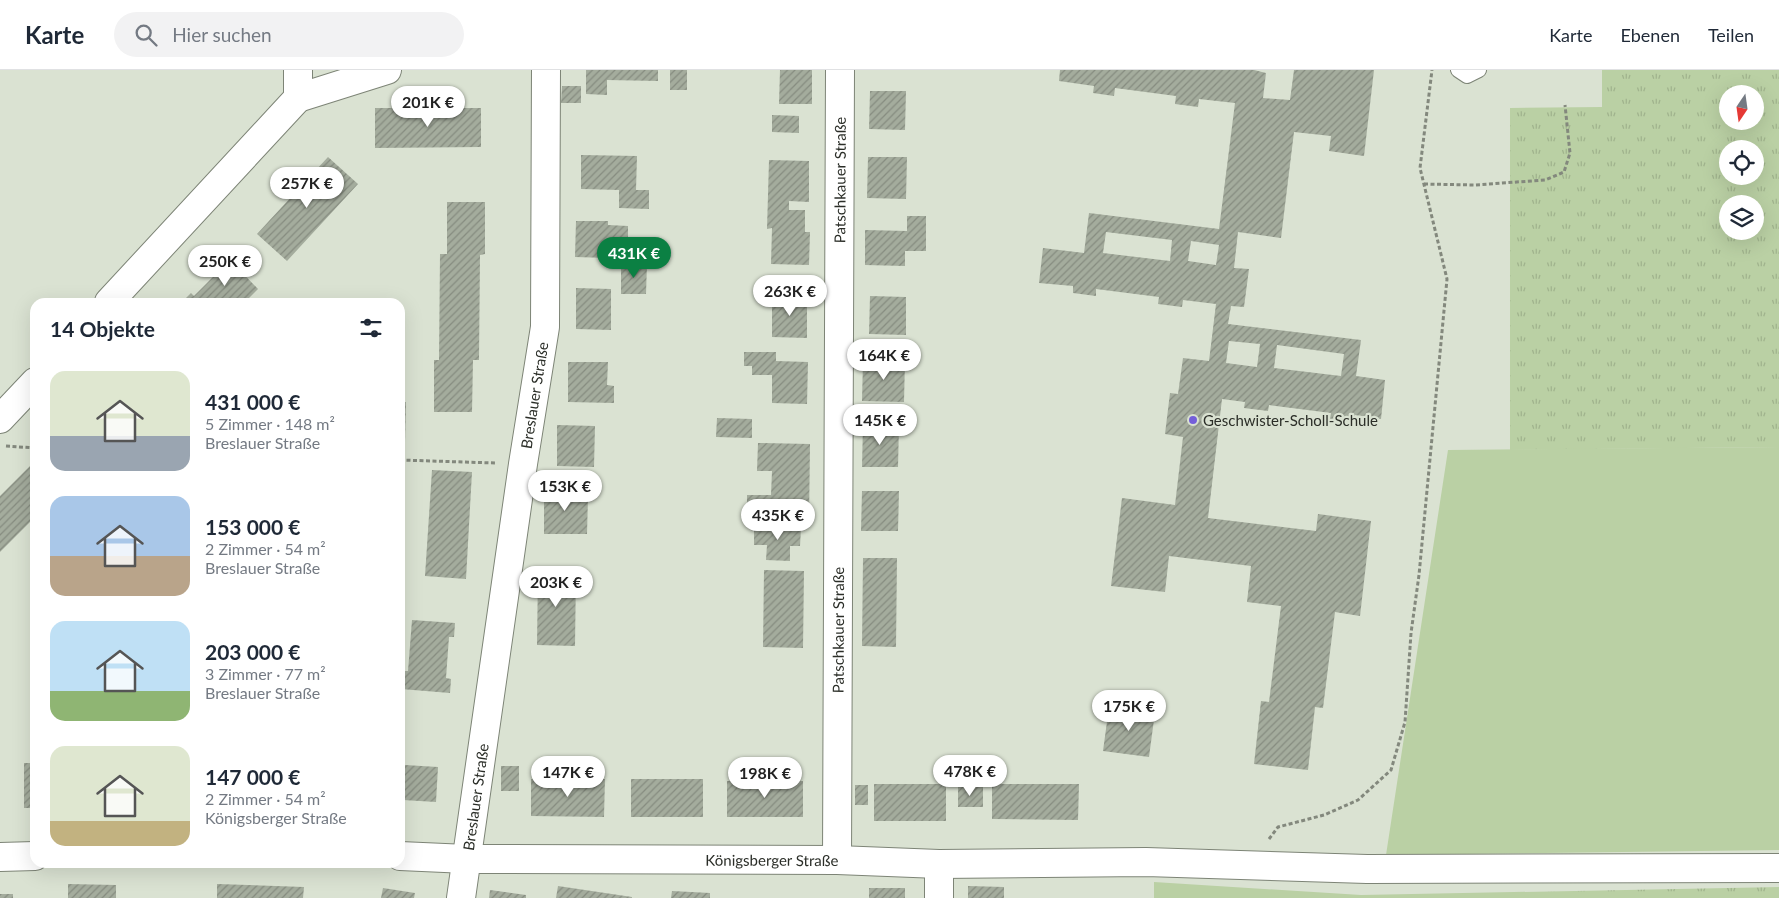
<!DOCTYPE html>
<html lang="de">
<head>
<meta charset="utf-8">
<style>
	body { margin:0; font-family:Lato,sans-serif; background:#f2f2f3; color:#1f2937; height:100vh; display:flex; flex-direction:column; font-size:19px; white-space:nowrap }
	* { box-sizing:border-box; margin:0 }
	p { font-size:16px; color:#747a83 }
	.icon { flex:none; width:28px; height:28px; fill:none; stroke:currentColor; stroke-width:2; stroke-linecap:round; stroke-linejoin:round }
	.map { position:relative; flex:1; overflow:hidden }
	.panel { position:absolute; left:30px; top:228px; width:375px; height:570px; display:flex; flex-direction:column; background:#fff; border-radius:15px; box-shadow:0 5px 20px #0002 }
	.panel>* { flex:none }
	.needle { width:32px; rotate:193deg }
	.fabs { position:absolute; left:1719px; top:15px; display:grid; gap:10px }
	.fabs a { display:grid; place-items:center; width:45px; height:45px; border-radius:50%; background:#fff; box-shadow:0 5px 20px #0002; font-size:25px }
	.price { position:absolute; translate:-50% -42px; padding:0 11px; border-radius:18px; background:#fff; color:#222; font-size:16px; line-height:32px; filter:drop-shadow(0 1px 2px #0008) }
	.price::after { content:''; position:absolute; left:50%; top:30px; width:15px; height:11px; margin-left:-8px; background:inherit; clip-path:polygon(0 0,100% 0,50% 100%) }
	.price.current { background:#0b8043; color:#fff }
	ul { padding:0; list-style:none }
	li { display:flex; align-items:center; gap:15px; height:125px; padding:0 20px }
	li span { display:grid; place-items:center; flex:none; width:140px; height:100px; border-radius:15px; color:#555 }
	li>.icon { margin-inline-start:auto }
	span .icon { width:60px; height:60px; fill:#fffc; stroke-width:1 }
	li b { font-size:21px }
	h2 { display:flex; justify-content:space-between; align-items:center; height:60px; padding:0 20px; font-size:21px }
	header { display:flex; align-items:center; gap:30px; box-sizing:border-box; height:70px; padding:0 25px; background:#fff; border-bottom:1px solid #e0e1e3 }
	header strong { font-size:24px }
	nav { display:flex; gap:28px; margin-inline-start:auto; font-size:18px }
	.search { width:350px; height:45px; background:#f2f2f3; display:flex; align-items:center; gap:12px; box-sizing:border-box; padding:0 18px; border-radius:28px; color:#747a83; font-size:19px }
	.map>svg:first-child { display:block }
</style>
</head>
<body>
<header>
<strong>Karte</strong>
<div class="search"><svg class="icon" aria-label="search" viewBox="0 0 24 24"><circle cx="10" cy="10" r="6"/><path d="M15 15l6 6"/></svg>Hier suchen</div>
<nav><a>Karte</a><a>Ebenen</a><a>Teilen</a></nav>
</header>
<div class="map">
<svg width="1779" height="828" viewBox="0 0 1779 828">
	<defs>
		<pattern id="grass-tufts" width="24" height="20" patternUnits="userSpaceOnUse" patternTransform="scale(1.25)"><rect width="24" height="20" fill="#bad0a4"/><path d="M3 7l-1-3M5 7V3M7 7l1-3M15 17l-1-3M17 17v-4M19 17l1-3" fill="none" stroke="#a0b38d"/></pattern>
		<pattern id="building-hatch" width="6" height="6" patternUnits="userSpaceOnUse" patternTransform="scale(1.25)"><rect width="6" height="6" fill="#a4ac9d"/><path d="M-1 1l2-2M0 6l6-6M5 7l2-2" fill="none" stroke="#868c80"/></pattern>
	</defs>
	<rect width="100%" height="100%" fill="#dae2d2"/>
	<path fill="url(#grass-tufts)" fill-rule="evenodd" d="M 1602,0 L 1779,0 L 1779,377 L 1510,380 L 1510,38 L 1602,37 ZM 1728,24 L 1755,24 L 1755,51 L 1728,51 ZM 1728,79 L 1755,79 L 1755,106 L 1728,106 ZM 1728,134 L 1755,134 L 1755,161 L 1728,161 Z
		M 1779,817 L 1779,828 L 1361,828 L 1361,825 Z"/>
	<path fill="#bad0a4" d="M 1779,377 L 1779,780 L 1386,785 L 1448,380 Z
		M 1154,812 L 1361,825 L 1361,828 L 1154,828 Z"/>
	<path fill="url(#building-hatch)" fill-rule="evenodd" d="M 586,0 L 658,0 L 658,11 L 607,10 L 607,25 L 586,24 Z
		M 670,0 L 687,0 L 687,20 L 670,20 Z
		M 780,0 L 812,0 L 812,34 L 779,34 Z
		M 1060,0 L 1254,0 L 1266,3 L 1263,28 L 1290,30 L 1294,0 L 1374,0 L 1364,86 L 1329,81 L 1331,66 L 1294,62 L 1281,168 L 1238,162 L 1234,198 L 1249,199 L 1244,237 L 1231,236 L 1228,254 L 1361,270 L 1356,306 L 1385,310 L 1381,349 L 1355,345 L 1354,352 L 1330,349 L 1331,343 L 1269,335 L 1268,341 L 1244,338 L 1245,332 L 1222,329 L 1208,448 L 1316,461 L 1318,444 L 1371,451 L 1360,546 L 1335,542 L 1323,638 L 1315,637 L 1308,700 L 1254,694 L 1261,631 L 1269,632 L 1281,536 L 1247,532 L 1251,496 L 1169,486 L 1165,522 L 1111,516 L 1122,428 L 1175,435 L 1183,367 L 1165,364 L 1170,323 L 1178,324 L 1183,288 L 1209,291 L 1216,234 L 1183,230 L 1182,237 L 1158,234 L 1159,227 L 1096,219 L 1096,226 L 1073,223 L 1073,216 L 1039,213 L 1043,178 L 1084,183 L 1089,143 L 1219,159 L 1235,33 L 1199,29 L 1198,37 L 1175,34 L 1176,26 L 1115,18 L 1114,26 L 1093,23 L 1094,16 L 1059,11 ZM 1106,162 L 1172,170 L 1170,191 L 1103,183 ZM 1191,171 L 1219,175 L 1216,195 L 1188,191 ZM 1229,271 L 1260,274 L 1257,297 L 1226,293 ZM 1277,275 L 1344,284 L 1341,306 L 1274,298 Z
		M 562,16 L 581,16 L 581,33 L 561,33 Z
		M 870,21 L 906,21 L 905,60 L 869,59 Z
		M 375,38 L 481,38 L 481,77 L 375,78 Z
		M 772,45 L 799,46 L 799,63 L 772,62 Z
		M 581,85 L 637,86 L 636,120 L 649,120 L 649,139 L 619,138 L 619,120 L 581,119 Z
		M 328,87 L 358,114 L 287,191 L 257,164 Z
		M 868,87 L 907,87 L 906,129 L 867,128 Z
		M 769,90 L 809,91 L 809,132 L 789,131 L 789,140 L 805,140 L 805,162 L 810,162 L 809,195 L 771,194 L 772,158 L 767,159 Z
		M 447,132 L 485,132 L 485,184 L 480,185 L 479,290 L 473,290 L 472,342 L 434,342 L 434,290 L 439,290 L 440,184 L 447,184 Z
		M 907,146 L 926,146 L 926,181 L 905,181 L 905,196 L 865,195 L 865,160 L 907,161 Z
		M 576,151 L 608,151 L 608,155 L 628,156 L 628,182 L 608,182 L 608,188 L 575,187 Z
		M 230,190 L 258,219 L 245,232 L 182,232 L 191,223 L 194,226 Z
		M 621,194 L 647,194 L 646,224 L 621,224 Z
		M 576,218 L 611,219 L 611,260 L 576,259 Z
		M 772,226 L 807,227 L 807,268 L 772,267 Z
		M 870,226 L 906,227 L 906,265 L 869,264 Z
		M 744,282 L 776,282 L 776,291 L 808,292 L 807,334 L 772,333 L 772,305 L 752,305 L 752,296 L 744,296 Z
		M 863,290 L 905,290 L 904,332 L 862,331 Z
		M 568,292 L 608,292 L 607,315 L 614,316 L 614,333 L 568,332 Z
		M 400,332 L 406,332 L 405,372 L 400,372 Z
		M 717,348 L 752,349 L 752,368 L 716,367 Z
		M 863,354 L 899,355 L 898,397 L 862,397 Z
		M 557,355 L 595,356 L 594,397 L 557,396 Z
		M 758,373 L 810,374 L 809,452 L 747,451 L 747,425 L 771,425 L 772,401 L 757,401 Z
		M 35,391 L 35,447 L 0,482 L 0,426 Z
		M 432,400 L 472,402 L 466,509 L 425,506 Z
		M 552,415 L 577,415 L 577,427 L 588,427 L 587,464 L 544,464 L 544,426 L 552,426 Z
		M 862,421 L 899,421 L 898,461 L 861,461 Z
		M 754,457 L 801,458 L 800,476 L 790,476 L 790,491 L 766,490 L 767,475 L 754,475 Z
		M 863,488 L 897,488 L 896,577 L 862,576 Z
		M 764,500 L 804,501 L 803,578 L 763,577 Z
		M 538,501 L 576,502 L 575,576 L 537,575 Z
		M 412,550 L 455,553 L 454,567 L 449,567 L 446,608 L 451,609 L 450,623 L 401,619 L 402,601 L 408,601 Z
		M 1109,637 L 1155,642 L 1149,687 L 1103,681 Z
		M 24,693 L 35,693 L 35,738 L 24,738 Z
		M 405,695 L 438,697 L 436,732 L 403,730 Z
		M 501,696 L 519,696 L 519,721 L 501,721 Z
		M 531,709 L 605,709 L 604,747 L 531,746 Z
		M 631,709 L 703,709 L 703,747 L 631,747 Z
		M 727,711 L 803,711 L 803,747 L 727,747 Z
		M 874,714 L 946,714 L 946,751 L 874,751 Z
		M 992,714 L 1079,714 L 1078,750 L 992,749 Z
		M 855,715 L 868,715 L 868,735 L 855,735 Z
		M 958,717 L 983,717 L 983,737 L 958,737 Z
		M 68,814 L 116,815 L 116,828 L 68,828 Z
		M 217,814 L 304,817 L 303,828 L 217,828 Z
		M 558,816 L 632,827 L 632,828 L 556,828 Z
		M 968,816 L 1004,817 L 1004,828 L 968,828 Z
		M 383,818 L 415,823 L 414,828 L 381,828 Z
		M 869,818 L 905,818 L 905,828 L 869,828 Z
		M 490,820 L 526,825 L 526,828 L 489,828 Z
		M 672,821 L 710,823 L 710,828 L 671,828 Z
		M 0,824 L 13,824 L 13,828 L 0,828 Z"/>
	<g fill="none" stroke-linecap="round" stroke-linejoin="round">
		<g stroke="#7d8476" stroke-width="16">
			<path id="lane" d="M 1458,0 L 1467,6 L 1479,0"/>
		</g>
		<g stroke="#7d8476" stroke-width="30">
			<g id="street">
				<path d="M 298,28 L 387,0"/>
				<path id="s1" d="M 400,786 L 467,789 L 837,790 L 939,794 L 1146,792 L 1367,799 L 1779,798"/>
				<path d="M 0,787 L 35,786"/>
				<path id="s2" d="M 837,790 L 840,0"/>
				<path d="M 939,794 L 939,828"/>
				<path id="s3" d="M 461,828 L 523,394 L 545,257 L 546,0"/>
			</g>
		</g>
		<g stroke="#7d8476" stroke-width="30">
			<path id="secondary" d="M 109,232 L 298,28 L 298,0
				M 0,349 L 35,312"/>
		</g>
		<path stroke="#83887d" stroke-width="3" stroke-dasharray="4 2.5" stroke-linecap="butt" d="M 1424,114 L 1475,115 L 1545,110 L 1564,102 L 1570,83 L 1565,35
			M 6,376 L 35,378
			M 400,390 L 495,393
			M 35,554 L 32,561 L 32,612 L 35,612
			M 1269,769 L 1278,757 L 1324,745 L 1358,730 L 1391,700 L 1405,652 L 1411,563 L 1419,505 L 1447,209 L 1420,98 L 1432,0"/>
		<use href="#lane" stroke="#fff" stroke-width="14"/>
		<use href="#street" stroke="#fff" stroke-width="28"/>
		<use href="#secondary" stroke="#fff" stroke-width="28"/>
	</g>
	<circle fill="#745fd9" stroke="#dae2d2" stroke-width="2" cx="1193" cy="350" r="5"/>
	<g text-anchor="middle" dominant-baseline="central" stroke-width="4.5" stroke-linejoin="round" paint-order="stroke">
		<g font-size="15" fill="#2b2e28" stroke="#dae2d2">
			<text stroke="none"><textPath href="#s2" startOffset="680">Patschkauer Straße</textPath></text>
			<text stroke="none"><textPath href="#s3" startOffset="508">Breslauer Straße</textPath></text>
			<text stroke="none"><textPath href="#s2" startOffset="230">Patschkauer Straße</textPath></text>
			<text stroke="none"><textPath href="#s3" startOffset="102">Breslauer Straße</textPath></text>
			<text stroke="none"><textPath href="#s1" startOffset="372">Königsberger Straße</textPath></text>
		</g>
		<g font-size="15" fill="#2b2e28" stroke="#dae2d2" text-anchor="start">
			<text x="1203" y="350">Geschwister-Scholl-Schule</text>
		</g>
	</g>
</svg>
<div class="fabs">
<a><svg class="needle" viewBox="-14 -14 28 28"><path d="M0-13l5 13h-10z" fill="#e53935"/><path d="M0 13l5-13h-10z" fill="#747a83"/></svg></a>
<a><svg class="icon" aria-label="locate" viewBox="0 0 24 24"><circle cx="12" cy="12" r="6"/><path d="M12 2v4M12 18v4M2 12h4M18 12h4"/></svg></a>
<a><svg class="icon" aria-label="layers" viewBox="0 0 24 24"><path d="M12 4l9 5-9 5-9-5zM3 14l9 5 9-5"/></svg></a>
</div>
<b class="price" style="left:428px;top:58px">201K €</b>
<b class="price" style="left:307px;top:139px">257K €</b>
<b class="price current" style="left:634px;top:209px">431K €</b>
<b class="price" style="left:225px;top:217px">250K €</b>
<b class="price" style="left:790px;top:247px">263K €</b>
<b class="price" style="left:884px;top:311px">164K €</b>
<b class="price" style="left:880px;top:376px">145K €</b>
<b class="price" style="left:565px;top:442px">153K €</b>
<b class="price" style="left:778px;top:471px">435K €</b>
<b class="price" style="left:556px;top:538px">203K €</b>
<b class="price" style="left:1129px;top:662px">175K €</b>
<b class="price" style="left:970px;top:727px">478K €</b>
<b class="price" style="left:568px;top:728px">147K €</b>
<b class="price" style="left:765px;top:729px">198K €</b>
<section class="panel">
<h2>14 Objekte<svg class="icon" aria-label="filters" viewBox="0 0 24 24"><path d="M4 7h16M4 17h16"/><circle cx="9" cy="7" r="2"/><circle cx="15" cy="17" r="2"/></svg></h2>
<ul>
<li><span style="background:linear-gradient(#dfe7d0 65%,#9aa5b1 0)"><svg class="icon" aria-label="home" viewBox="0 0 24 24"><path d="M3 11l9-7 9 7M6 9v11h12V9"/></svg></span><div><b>431 000 €</b><p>5 Zimmer · 148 m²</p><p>Breslauer Straße</p></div></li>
<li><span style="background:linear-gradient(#a9c7e8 60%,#b9a48a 0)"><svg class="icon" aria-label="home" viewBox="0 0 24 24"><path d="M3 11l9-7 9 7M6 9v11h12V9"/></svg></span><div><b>153 000 €</b><p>2 Zimmer · 54 m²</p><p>Breslauer Straße</p></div></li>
<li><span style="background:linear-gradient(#bfe0f5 70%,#8fb573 0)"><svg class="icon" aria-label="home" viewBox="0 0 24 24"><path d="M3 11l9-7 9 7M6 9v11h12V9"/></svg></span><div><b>203 000 €</b><p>3 Zimmer · 77 m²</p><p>Breslauer Straße</p></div></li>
<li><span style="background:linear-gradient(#dfe7d0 75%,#c2b280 0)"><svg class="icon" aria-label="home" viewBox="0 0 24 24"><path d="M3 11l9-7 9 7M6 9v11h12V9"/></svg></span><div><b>147 000 €</b><p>2 Zimmer · 54 m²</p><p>Königsberger Straße</p></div></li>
</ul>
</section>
</div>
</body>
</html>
